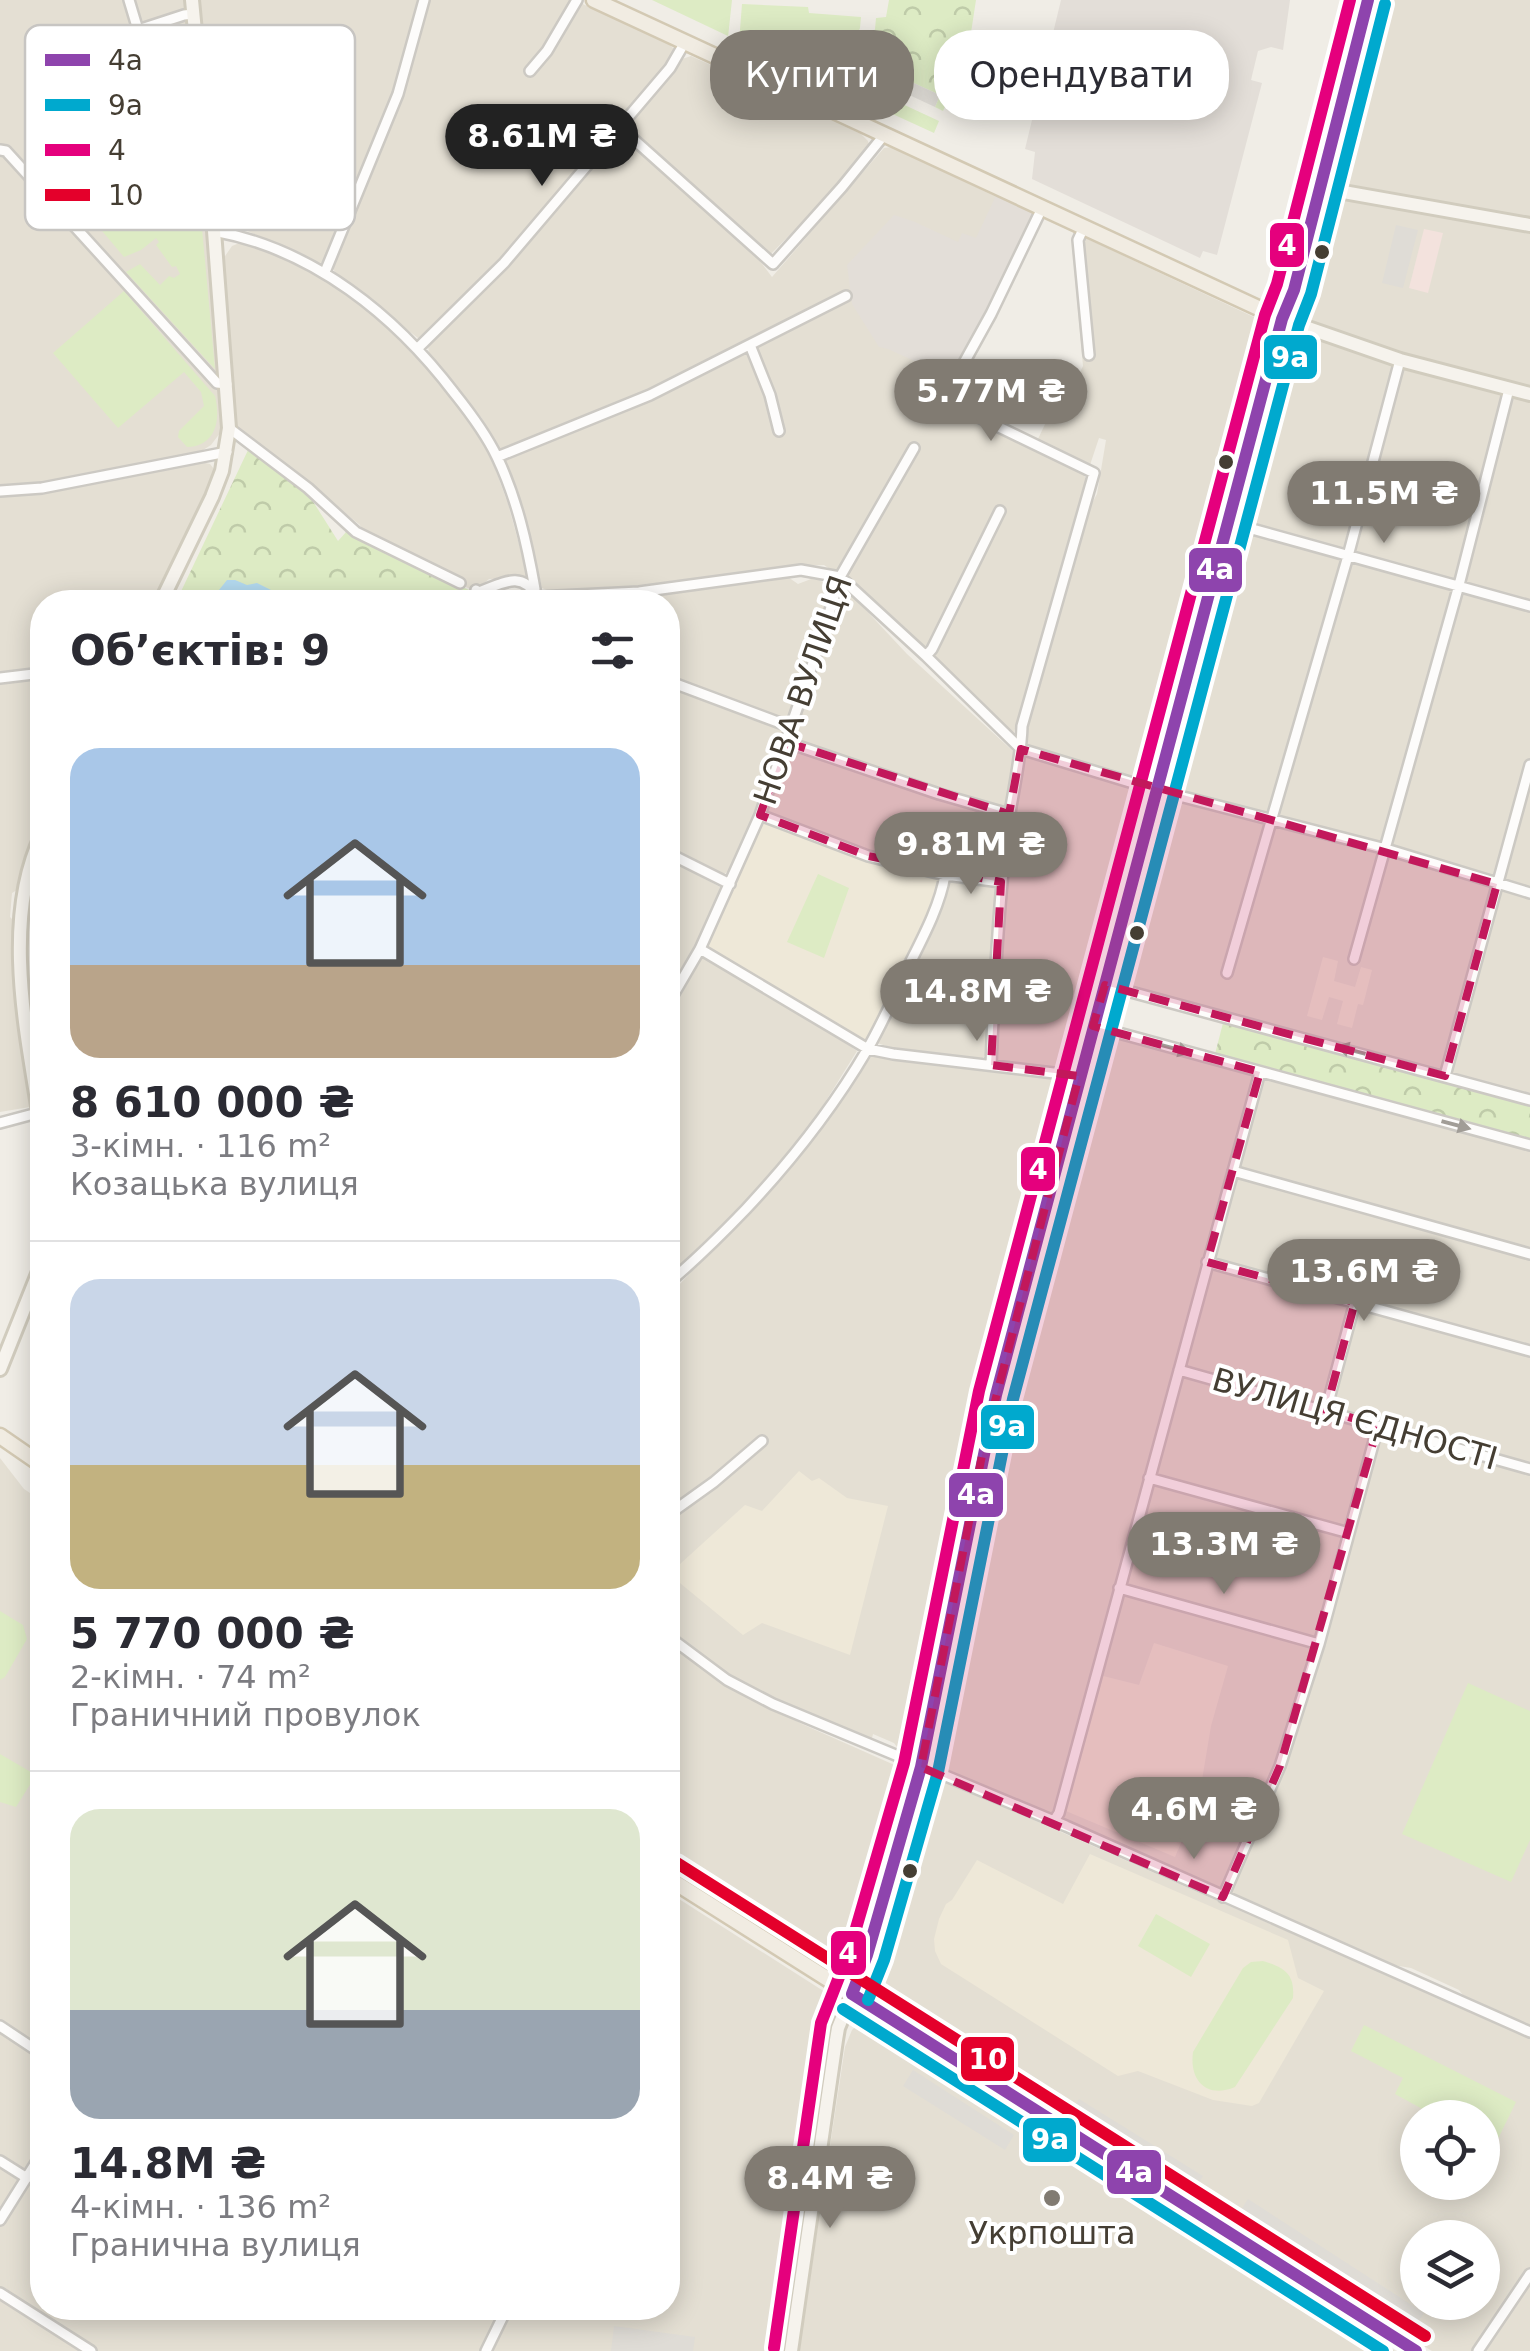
<!DOCTYPE html>
<html lang="uk">
<head>
<meta charset="utf-8">
<style>
	body { margin:0; font-family:"DejaVu Sans",sans-serif; background:#f7f7f7; color:#2b2b33; height:100vh; display:flex; flex-direction:column; font-size:38px; white-space:nowrap }
	* { box-sizing:border-box; margin:0 }
	p { font-size:32px; color:#7c7c81 }
	.icon { flex:none; width:55px; height:55px; fill:none; stroke:currentColor; stroke-width:2; stroke-linecap:round; stroke-linejoin:round }
	.map { position:relative; flex:1; overflow:hidden }
	.side { position:absolute; left:30px; top:590px; width:650px; height:1730px; display:flex; flex-direction:column; background:#fff; border-radius:40px; box-shadow:0 5px 25px #0003 }
	.side>* { flex:none }
	.hud { position:absolute; left:710px; top:30px; width:670px; height:90px; display:flex; gap:20px }
	.tools { position:absolute; left:1400px; top:2100px; display:grid; gap:20px }
	.tools a { display:grid; place-items:center; width:100px; height:100px; border-radius:50%; background:#fff; box-shadow:0 5px 25px #0003; font-size:50px }
	.price { position:absolute; translate:-50% -85px; padding:0 22px; border-radius:35px; background:#817b72; color:#fff; font-size:32px; line-height:65px; filter:drop-shadow(0 2px 5px #0008) }
	.price::after { content:''; position:absolute; left:50%; top:60px; width:30px; height:22px; margin-left:-15px; background:inherit; clip-path:polygon(0 0,100% 0,50% 100%) }
	.price.selected { background:#222; color:#fff }
	ul { padding:0; list-style:none }
	li { display:grid; align-content:center; gap:20px; height:530px; padding:0 40px }
	li+li { border-top:2px solid #e1e1e2 }
	li span { display:grid; place-items:center; height:310px; border-radius:30px; color:#555 }
	li>.icon { margin-inline-start:auto }
	span .icon { width:180px; height:180px; fill:#fffc; stroke-width:1 }
	li b { font-size:42px }
	h2 { display:flex; justify-content:space-between; align-items:center; height:120px; padding:0 40px; font-size:42px }
	.pill { padding:0 35px; border-radius:40px; background:#fff; box-shadow:0 5px 25px #0003; font-size:35px; line-height:90px }
	.pill.selected { background:#817b72; color:#fff }
	.map>svg:first-child { display:block }
</style>
</head>
<body>
<div class="map">
<svg width="1530" height="2351" viewBox="0 0 1530 2351">
	<defs>
		<pattern id="forest-crowns" width="20" height="18" patternUnits="userSpaceOnUse" patternTransform="scale(2.5)"><rect width="20" height="18" fill="#ddebc4"/><path d="M2 6a3 3 0 1 1 6 0M12 15a3 3 0 1 1 6 0" fill="none" stroke="#bfcba9"/></pattern>
	</defs>
	<rect width="100%" height="100%" fill="#f0ede6"/>
	<path fill="#e4dfd3" fill-rule="evenodd" d="M 0,0 L 185,0 L 187,24 L 186,34 L 189,67 L 192,73 L 222,421 L 220,433 L 211,445 L 200,452 L 37,484 L 0,486 Z
		M 199,0 L 420,0 L 393,97 L 325,261 L 320,263 L 236,226 L 223,219 L 221,214 Z
		M 429,0 L 574,0 L 669,44 L 673,48 L 674,53 L 667,65 L 503,259 L 423,337 L 418,338 L 335,274 L 333,266 L 401,100 Z
		M 1379,0 L 1530,0 L 1530,221 L 1333,184 Z
		M 691,56 L 861,134 L 868,141 L 869,145 L 825,199 L 769,256 L 628,126 L 679,60 Z
		M 621,135 L 703,206 L 703,209 L 760,261 L 772,277 L 884,148 L 892,147 L 1026,211 L 1030,223 L 937,399 L 1062,462 L 1083,474 L 1087,480 L 1062,565 L 1058,589 L 1014,732 L 1008,731 L 850,583 L 824,565 L 794,566 L 640,587 L 549,591 L 542,588 L 530,536 L 499,448 L 481,417 L 429,353 L 428,346 L 430,341 L 552,217 Z
		M 1345,198 L 1530,230 L 1530,390 L 1391,352 L 1296,318 L 1315,261 L 1324,213 L 1329,204 L 1336,199 Z
		M 1077,234 L 1258,319 L 1264,323 L 1269,334 L 1248,409 L 1237,433 L 1219,506 L 1219,517 L 1147,784 L 1057,754 L 1039,751 L 1025,744 L 1036,688 L 1089,509 L 1097,494 L 1106,440 L 1099,438 L 1090,465 L 1037,441 L 1056,401 L 1061,403 L 1066,392 L 1070,393 L 1083,366 L 1072,245 Z
		M 242,242 L 284,259 L 329,282 L 378,319 L 423,363 L 471,424 L 491,457 L 508,504 L 528,577 L 489,579 L 475,591 L 459,584 L 361,530 L 360,525 L 237,427 L 223,259 L 232,246 Z
		M 1282,320 L 1530,397 L 1530,1098 L 1105,984 Z
		M 201,462 L 210,464 L 214,469 L 213,475 L 203,500 L 152,602 L 42,602 L 42,667 L 0,673 L 0,496 L 38,493 Z
		M 788,577 L 798,584 L 811,579 L 820,580 L 827,586 L 830,597 L 747,834 L 729,871 L 724,874 L 668,847 L 668,602 L 545,602 L 548,600 L 640,596 Z
		M 844,591 L 848,591 L 907,654 L 1015,753 L 1005,805 L 1000,808 L 970,800 L 792,739 L 841,593 Z
		M 20,678 L 42,678 L 42,823 L 27,857 L 17,890 L 12,893 L 10,917 L 15,922 L 18,1031 L 30,1107 L 0,1112 L 0,682 Z
		M 790,748 L 1000,814 L 1003,821 L 995,876 L 947,872 L 870,852 L 836,841 L 769,812 L 767,808 Z
		M 1031,755 L 1145,792 L 1101,955 L 1088,992 L 1074,1061 L 1072,1065 L 1066,1068 L 999,1061 L 996,1058 L 1000,942 L 1014,817 L 1026,757 Z
		M 668,859 L 720,887 L 719,893 L 697,943 L 668,1000 Z
		M 952,878 L 996,885 L 987,1053 L 983,1058 L 899,1050 L 877,1043 L 948,881 Z
		M 704,958 L 833,1034 L 857,1051 L 809,1128 L 775,1170 L 697,1252 L 668,1276 L 668,1019 L 701,959 Z
		M 1106,1034 L 1530,1149 L 1530,2026 L 1463,1995 L 1459,1990 L 1411,1968 L 1393,1965 L 940,1766 L 933,1759 L 1015,1357 L 1098,1040 Z
		M 873,1055 L 1064,1080 L 1067,1083 L 986,1393 L 977,1394 L 956,1510 L 961,1512 L 913,1756 L 909,1749 L 900,1751 L 894,1743 L 873,1734 L 871,1742 L 763,1694 L 732,1677 L 668,1630 L 668,1289 L 678,1286 L 798,1159 L 847,1094 L 867,1062 Z
		M 0,1458 L 24,1489 L 42,1501 L 42,2308 L 668,2308 L 668,1892 L 825,1992 L 829,1999 L 825,2041 L 820,2043 L 815,2086 L 818,2089 L 806,2173 L 801,2177 L 796,2211 L 799,2215 L 780,2351 L 0,2351 Z
		M 668,1643 L 717,1680 L 750,1699 L 757,1700 L 802,1724 L 908,1771 L 860,1939 L 856,1949 L 842,1961 L 824,1962 L 816,1958 L 668,1866 Z
		M 936,1777 L 1530,2038 L 1530,2351 L 1432,2351 L 882,2003 L 873,1992 L 871,1978 L 927,1781 ZM 1418,2118 L 1482,2118 L 1482,2182 L 1418,2182 ZM 1418,2238 L 1482,2238 L 1482,2302 L 1418,2302 Z
		M 868,2024 L 960,2082 L 1046,2130 L 1262,2266 L 1264,2271 L 1307,2300 L 1314,2299 L 1395,2351 L 799,2351 L 845,2047 L 852,2030 L 856,2026 Z"/>
	<path fill="#e3ded8" d="M 1061,0 L 1290,0 L 1283,50 L 1271,47 L 1258,51 L 1251,80 L 1262,83 L 1217,255 L 1203,251 L 1200,258 L 1032,179 L 1035,152 L 1025,149 Z
		M 1000,187 L 1042,208 L 954,379 L 888,349 L 879,347 L 852,304 L 847,265 L 894,215 L 915,222 L 958,242 L 962,233 L 976,238 Z"/>
	<path fill="#eee8d8" d="M 760,815 L 815,836 L 945,875 L 943,885 L 868,1049 L 700,949 Z
		M 1323,957 L 1338,961 L 1334,981 L 1355,987 L 1361,967 L 1372,970 L 1363,1005 L 1358,1004 L 1352,1028 L 1337,1024 L 1343,1001 L 1329,997 L 1322,1020 L 1307,1016 Z
		M 799,1471 L 812,1481 L 819,1478 L 847,1498 L 888,1506 L 850,1655 L 762,1623 L 743,1635 L 669,1574 L 745,1505 L 762,1511 Z
		M 1154,1643 L 1228,1666 L 1211,1726 L 1201,1786 L 1186,1819 L 1190,1822 L 1175,1857 L 1066,1811 L 1103,1676 L 1139,1685 Z
		M 1090,1854 L 1288,1940 L 1298,1978 L 1324,1991 L 1259,2103 L 1252,2106 L 1213,2100 L 1138,2071 L 1118,2076 L 941,1964 L 935,1951 L 934,1939 L 939,1919 L 946,1904 L 952,1900 L 977,1860 L 1063,1904 Z"/>
	<path fill="#f3e2dd" d="M 1424,229 L 1443,233 L 1428,293 L 1409,288 Z"/>
	<path fill="#ddebc4" d="M 652,0 L 732,0 L 728,37 L 728,36 Z
		M 742,4 L 808,7 L 809,13 L 861,17 L 860,28 L 835,88 L 739,43 Z
		M 178,19 L 180,21 L 192,120 L 215,369 L 126,272 L 140,264 L 160,285 L 169,276 L 174,278 L 180,274 L 176,266 L 172,267 L 156,245 L 159,242 L 156,238 L 141,250 L 124,257 L 34,150 L 57,153 L 131,89 L 120,65 L 103,50 L 99,41 L 132,28 L 135,33 Z
		M 855,82 L 939,121 L 934,133 L 849,94 Z
		M 124,291 L 215,396 C 221,420 216,446 187,447 L 178,437 L 179,431 L 204,406 L 201,392 L 184,372 L 118,428 L 53,353 Z
		M 818,874 L 849,888 L 824,958 L 787,942 Z
		M 0,1611 L 23,1625 L 27,1639 L 5,1677 L 0,1680 Z
		M 1468,1683 L 1530,1711 L 1530,1840 L 1511,1882 L 1402,1834 Z
		M 0,1754 L 36,1775 L 16,1807 L 0,1802 Z
		M 1156,1914 L 1210,1944 L 1191,1977 L 1138,1946 Z
		M 1263,1961 C 1285,1968 1295,1974 1293,1998 L 1235,2087 C 1207,2099 1189,2081 1193,2052 L 1243,1968 L 1251,1962 Z
		M 1364,2025 L 1516,2102 L 1493,2149 L 1483,2143 L 1482,2118 L 1437,2117 L 1395,2094 L 1403,2078 L 1351,2051 Z"/>
	<path fill="url(#forest-crowns)" d="M 889,0 L 976,0 L 967,59 L 943,111 L 935,107 L 940,95 L 863,60 L 875,29 L 876,18 L 886,17 Z
		M 249,448 L 307,492 L 338,541 L 347,531 L 494,602 L 176,602 Z
		M 1223,1023 L 1530,1106 L 1530,1139 L 1215,1054 Z"/>
	<path fill="#dfdcd6" d="M 863,60 L 940,95 L 935,107 L 858,71 Z
		M 1396,225 L 1418,230 L 1403,288 L 1382,283 Z
		M 913,2070 L 1014,2135 L 1005,2150 L 903,2086 Z
		M 1079,2099 L 1203,2176 L 1198,2185 L 1074,2107 Z
		M 1248,2199 L 1424,2313 L 1414,2329 L 1237,2216 Z
		M 614,2326 L 695,2337 L 693,2351 L 611,2351 Z"/>
	<path fill="#b4daf0" d="M 227,580 L 235,580 L 247,585 L 257,583 L 273,591 L 267,602 L 200,602 L 201,600 L 215,595 Z"/>
	<g fill="none" stroke-linecap="round" stroke-linejoin="round">
		<g stroke="#ccc9c3" stroke-width="14">
			<path id="street" d="M 129,0 L 138,30 L 184,15 L 193,14
				M 530,71 L 547,51 L 577,0
				M 621,128 L 773,264 L 842,187 L 885,134
				M 0,150 L 6,151 L 217,383 L 227,384
				M 1084,227 L 1078,240 L 1089,355
				M 214,231 C 313,249 395,315 455,394 C 471,414 486,434 497,457 C 517,499 527,544 535,589
				M 325,272 L 398,94 L 424,0
				M 750,345 L 770,395 L 779,431
				M 418,348 L 504,263 L 670,68 L 685,42
				M 904,381 L 1094,473 L 1022,726 C 1021,765 1010,802 1006,841 C 998,915 994,990 991,1065
				M 944,399 L 991,314 L 1042,208
				M 229,428 L 308,488 L 356,532 L 460,583
				M 497,457 L 650,395 L 846,296
				M 0,491 L 42,488 L 227,452
				M 1227,522 L 1530,606
				M 476,590 L 479,592 C 503,583 522,570 537,597 L 639,592 L 801,570 L 840,577 L 926,656 L 1021,749 L 1156,790 L 1386,849 L 1530,893
				M 926,656 L 932,649 L 1000,511
				M 0,678 L 42,673
				M 668,681 L 791,727
				M 786,742 L 939,794 L 1009,814
				M 760,815 L 868,856 L 945,875 L 1001,882
				M 668,853 L 730,884
				M 700,949 L 868,1049 L 893,1054 L 1079,1076
				M 1354,959 L 1459,585 L 1509,389
				M 1227,973 L 1348,556 L 1400,360
				M 1105,985 L 1530,1100
				M 668,1004 L 700,949 L 760,815 L 822,637 L 840,577 L 914,448
				M 1093,1026 L 1530,1145
				M 1445,1076 L 1530,765
				M 0,1123 L 41,1112
				M 1233,1171 L 1530,1254
				M 1207,1262 L 1530,1351
				M 668,1283 C 696,1260 721,1235 746,1209 C 792,1160 833,1108 867,1050 C 882,1024 895,995 908,967 C 922,939 940,906 945,875
				M 1179,1370 L 1530,1469
				M 1326,1410 L 1355,1302
				M 1149,1478 L 1349,1533
				M 668,1515 L 714,1482 L 762,1441
				M 1119,1588 L 1319,1644
				M 668,1636 L 727,1680 L 773,1704 L 1066,1826 L 1530,2032
				M 1054,1821 L 1059,1813 L 1260,1072
				M 1223,1897 L 1280,1766 L 1319,1644 L 1378,1426
				M 0,2026 L 42,2054
				M 0,2161 L 27,2178
				M 0,2220 L 42,2153
				M 0,2293 L 91,2351
				M 486,2351 L 507,2308
				M 1478,2351 L 1530,2274"/>
		</g>
		<g stroke="#d1ccbe" stroke-width="18">
			<path id="secondary" d="M 1321,188 L 1530,225
				M 1282,319 L 1400,360 L 1530,394
				M 161,602 L 212,497 L 222,471 L 229,428 L 214,231 L 192,0
				M 42,835 C 0,922 28,1039 42,1131
				M 0,1369 L 42,1264
				M 791,2351 L 836,2040 L 838,2028 L 852,1994"/>
		</g>
		<g stroke="#d3c9b3" stroke-width="19">
			<path id="primary" d="M 594,0 L 1282,319
				M 0,1436 L 42,1465
				M 668,1878 L 1416,2351
				M 852,1994 L 867,1955 L 921,1767 L 996,1395 L 1282,319 L 1294,290 L 1368,0"/>
		</g>
		<use href="#street" stroke="#fdfcfb" stroke-width="9"/>
		<use href="#secondary" stroke="#f6f3ed" stroke-width="12"/>
		<use href="#primary" stroke="#f1ece2" stroke-width="14"/>
		<g stroke="#fff" stroke-width="20">
			<path id="bus-1" d="M 852,1994 L 867,1955 L 921,1767 L 996,1395 L 1282,319 L 1294,290 L 1368,0
				M 852,1994 L 1416,2351"/>
		</g>
		<g stroke="#fff" stroke-width="20">
			<path id="bus-2" d="M 868,2000 L 884,1960 L 938,1772 L 1013,1399 L 1299,325 L 1311,294 L 1385,4
				M 843,2009 L 1383,2351"/>
		</g>
		<g stroke="#fff" stroke-width="20">
			<path id="bus-3" d="M 774,2348 L 821,2023 L 850,1949 L 904,1763 L 979,1391 L 1265,315 L 1277,284 L 1350,0"/>
		</g>
		<g stroke="#fff" stroke-width="20">
			<path id="bus-4" d="M 677,1863 L 1425,2336"/>
		</g>
		<use href="#bus-1" stroke="#8e44ad" stroke-width="12"/>
		<use href="#bus-2" stroke="#00a9ce" stroke-width="12"/>
		<use href="#bus-3" stroke="#e5007d" stroke-width="12"/>
		<use href="#bus-4" stroke="#e4002b" stroke-width="12"/>
	</g>
	<defs><path id="oneway-solid" d="M-6-.8H1V-3.2L6.5 0L1 3.2V.8H-6Z" transform="scale(2.5)"/></defs>
	<g fill="#a19d97">
		<use href="#oneway-solid" transform="translate(1176 1049) rotate(15)"/>
		<use href="#oneway-solid" transform="translate(1351 1050) rotate(-165)"/>
		<use href="#oneway-solid" transform="translate(1456 1125) rotate(15)"/>
	</g>
	<path fill="#c2185b" fill-opacity="0.2" stroke="#c2185b" stroke-width="8" stroke-dasharray="20 12" stroke-linejoin="round" d="M 786,742 L 1009,814 L 1021,749 L 1497,884 L 1445,1076 L 1105,985 L 1093,1026 L 1260,1072 L 1207,1262 L 1355,1302 L 1326,1410 L 1378,1426 L 1280,1766 L 1223,1897 L 921,1767 L 985,1440 L 1079,1076 L 991,1065 L 1001,882 L 868,856 L 760,815 Z"/>
	<g fill="#453e33" stroke="#fff" stroke-width="4">
		<circle cx="1322" cy="252" r="9"/>
		<circle cx="1226" cy="462" r="9"/>
		<circle cx="1137" cy="933" r="9"/>
		<circle cx="910" cy="1871" r="9"/>
	</g>
	<circle fill="#817b72" stroke="#fff" stroke-width="4" cx="1052" cy="2198" r="10"/>
	<g text-anchor="middle" dominant-baseline="central" stroke-width="8" stroke-linejoin="round" paint-order="stroke">
		<g font-size="32" fill="#453e33" stroke="#fff">
			<text transform="translate(803 690) rotate(-71)">НОВА ВУЛИЦЯ</text>
			<text transform="translate(1355 1419) rotate(16)">ВУЛИЦЯ ЄДНОСТІ</text>
		</g>
		<g font-size="32" fill="#453e33" stroke="#fff">
			<text x="1052" y="2233">Укрпошта</text>
		</g>
	</g>
	<rect x="25" y="25" width="330" height="205" rx="15" fill="#fff" stroke="#c7c5c2" stroke-width="2.5"/>
	<rect x="45" y="54" width="45" height="12" fill="#8e44ad"/>
	<rect x="45" y="99" width="45" height="12" fill="#00a9ce"/>
	<rect x="45" y="144" width="45" height="12" fill="#e5007d"/>
	<rect x="45" y="189" width="45" height="12" fill="#e4002b"/>
	<g font-size="28" fill="#453e33">
		<text x="108" y="70">4а</text>
		<text x="108" y="115">9а</text>
		<text x="108" y="160">4</text>
		<text x="108" y="205">10</text>
	</g>
	<g stroke="#fff" stroke-width="4">
		<rect x="1268" y="221" width="38" height="48" rx="10" fill="#e5007d"/>
		<rect x="1262" y="333" width="57" height="48" rx="10" fill="#00a9ce"/>
		<rect x="1187" y="546" width="57" height="48" rx="10" fill="#8e44ad"/>
		<rect x="1019" y="1145" width="38" height="48" rx="10" fill="#e5007d"/>
		<rect x="979" y="1403" width="57" height="48" rx="10" fill="#00a9ce"/>
		<rect x="947" y="1471" width="58" height="48" rx="10" fill="#8e44ad"/>
		<rect x="829" y="1929" width="39" height="48" rx="10" fill="#e5007d"/>
		<rect x="959" y="2035" width="57" height="48" rx="10" fill="#e4002b"/>
		<rect x="1021" y="2116" width="57" height="48" rx="10" fill="#00a9ce"/>
		<rect x="1105" y="2148" width="58" height="48" rx="10" fill="#8e44ad"/>
	</g>
	<g font-size="28" text-anchor="middle" font-weight="bold" fill="#fff">
		<text x="1287" y="255">4</text>
		<text x="1290" y="367">9а</text>
		<text x="1215" y="579">4а</text>
		<text x="1038" y="1179">4</text>
		<text x="1007" y="1436">9а</text>
		<text x="976" y="1504">4а</text>
		<text x="848" y="1963">4</text>
		<text x="988" y="2069">10</text>
		<text x="1050" y="2149">9а</text>
		<text x="1134" y="2182">4а</text>
	</g>
</svg>
<div class="tools">
<a><svg class="icon" aria-label="locate" viewBox="0 0 24 24"><circle cx="12" cy="12" r="6"/><path d="M12 2v4M12 18v4M2 12h4M18 12h4"/></svg></a>
<a><svg class="icon" aria-label="layers" viewBox="0 0 24 24"><path d="M12 4l9 5-9 5-9-5zM3 14l9 5 9-5"/></svg></a>
</div>
<b class="price selected" style="left:542px;top:189px">8.61M ₴</b>
<b class="price" style="left:991px;top:444px">5.77M ₴</b>
<b class="price" style="left:1384px;top:546px">11.5M ₴</b>
<b class="price" style="left:971px;top:897px">9.81M ₴</b>
<b class="price" style="left:977px;top:1044px">14.8M ₴</b>
<b class="price" style="left:1364px;top:1324px">13.6M ₴</b>
<b class="price" style="left:1224px;top:1597px">13.3M ₴</b>
<b class="price" style="left:1194px;top:1862px">4.6M ₴</b>
<b class="price" style="left:830px;top:2231px">8.4M ₴</b>
<div class="hud">
<a class="pill selected">Купити</a>
<a class="pill">Орендувати</a>
</div>
<section class="side">
<h2>Об’єктів: 9<svg class="icon" aria-label="filters" viewBox="0 0 24 24"><path d="M4 7h16M4 17h16"/><circle cx="9" cy="7" r="2"/><circle cx="15" cy="17" r="2"/></svg></h2>
<ul>
<li><span style="background:linear-gradient(#a9c7e8 70%,#b9a48a 0)"><svg class="icon" aria-label="home" viewBox="0 0 24 24"><path d="M3 11l9-7 9 7M6 9v11h12V9"/></svg></span><div><b>8 610 000 ₴</b><p>3-кімн. · 116 m²</p><p>Козацька вулиця</p></div></li>
<li><span style="background:linear-gradient(#c9d6e8 60%,#c2b280 0)"><svg class="icon" aria-label="home" viewBox="0 0 24 24"><path d="M3 11l9-7 9 7M6 9v11h12V9"/></svg></span><div><b>5 770 000 ₴</b><p>2-кімн. · 74 m²</p><p>Граничний провулок</p></div></li>
<li><span style="background:linear-gradient(#dfe7d0 65%,#9aa5b1 0)"><svg class="icon" aria-label="home" viewBox="0 0 24 24"><path d="M3 11l9-7 9 7M6 9v11h12V9"/></svg></span><div><b>14.8M ₴</b><p>4-кімн. · 136 m²</p><p>Гранична вулиця</p></div></li>
</ul>
</section>
</div>
</body>
</html>
